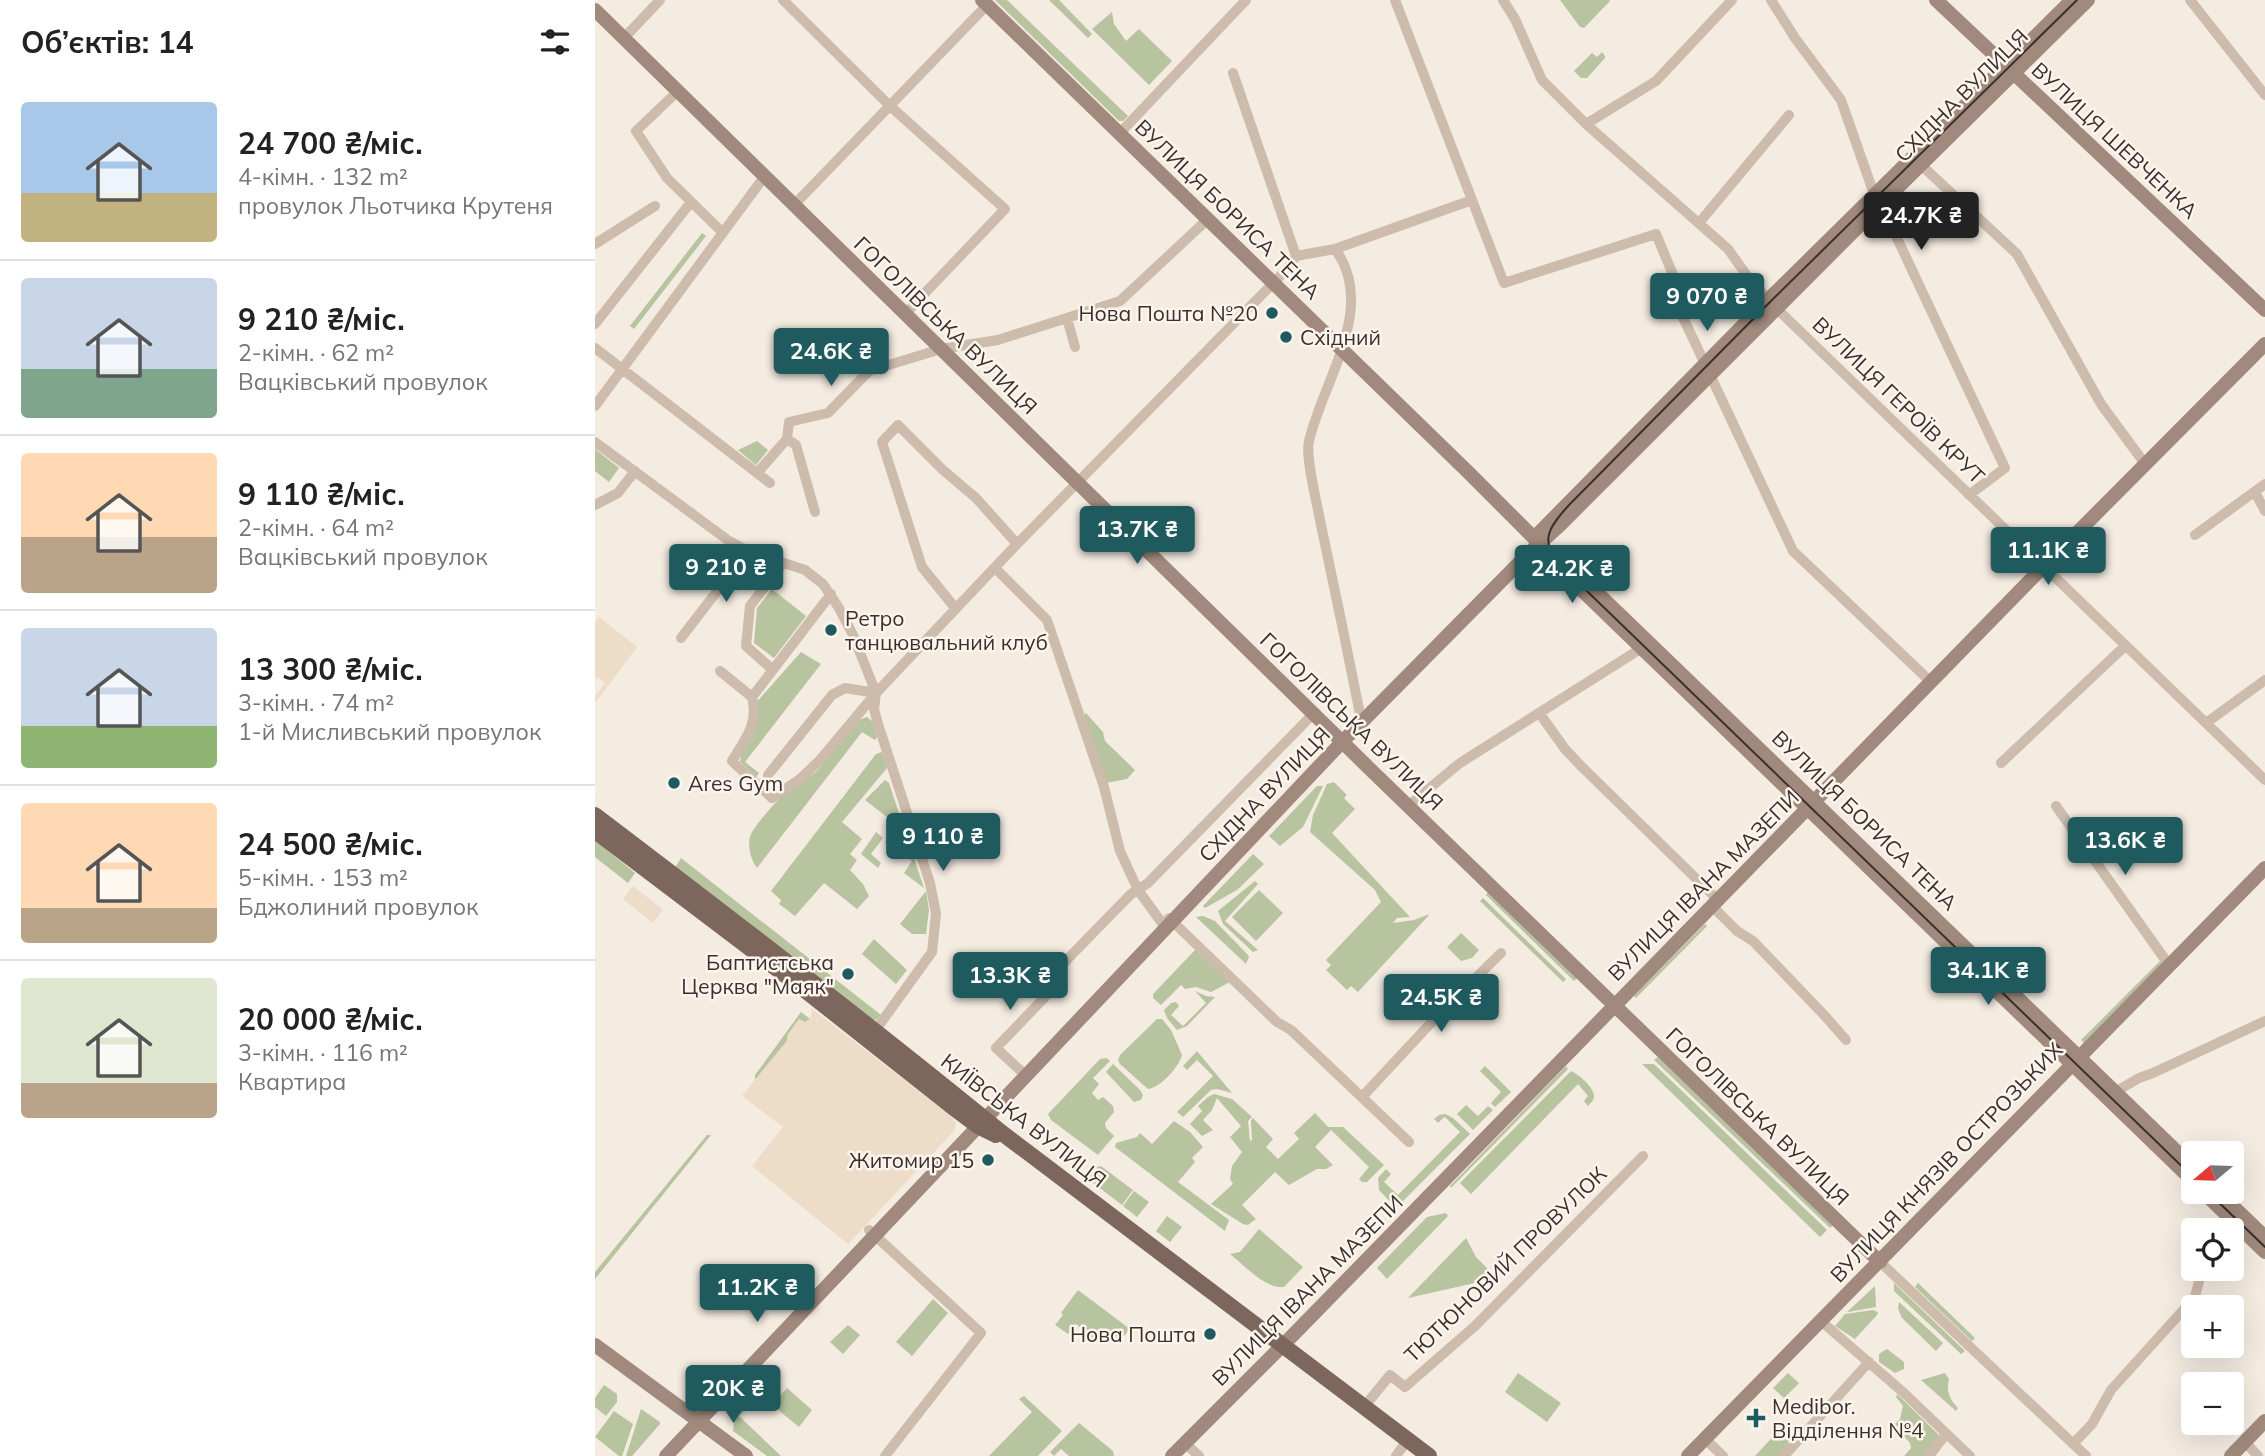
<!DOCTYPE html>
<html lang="uk">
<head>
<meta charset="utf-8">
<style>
	body { margin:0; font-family:Mulish,sans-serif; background:#f2f2f2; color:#222; height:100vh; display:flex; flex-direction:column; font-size:26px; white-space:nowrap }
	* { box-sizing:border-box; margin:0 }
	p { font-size:23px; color:#767676 }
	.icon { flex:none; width:38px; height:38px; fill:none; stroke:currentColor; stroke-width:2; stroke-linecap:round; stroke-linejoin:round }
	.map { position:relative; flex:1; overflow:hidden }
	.details { display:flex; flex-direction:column; background:#fff; width:595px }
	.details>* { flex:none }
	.needle { width:46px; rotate:251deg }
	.buttons { position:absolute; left:1586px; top:1141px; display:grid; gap:14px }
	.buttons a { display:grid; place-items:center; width:63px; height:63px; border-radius:7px; background:#fff; box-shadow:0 7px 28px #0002; font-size:35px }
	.price { position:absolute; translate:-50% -60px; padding:0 16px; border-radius:7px; background:#1f5a5e; color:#fff; font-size:23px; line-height:46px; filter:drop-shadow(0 2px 4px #0008) }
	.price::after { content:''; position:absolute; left:50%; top:42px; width:21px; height:16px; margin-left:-10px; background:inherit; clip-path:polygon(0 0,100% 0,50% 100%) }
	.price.active { background:#222; color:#fff }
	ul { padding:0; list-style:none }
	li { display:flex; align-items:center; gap:21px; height:175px; padding:0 21px }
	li+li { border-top:2px solid #e0e0e0 }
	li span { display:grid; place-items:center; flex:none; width:196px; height:140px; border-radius:7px; color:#555 }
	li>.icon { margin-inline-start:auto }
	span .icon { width:84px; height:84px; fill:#fffc; stroke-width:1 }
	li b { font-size:30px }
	h2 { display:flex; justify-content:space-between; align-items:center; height:84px; padding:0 21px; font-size:30px }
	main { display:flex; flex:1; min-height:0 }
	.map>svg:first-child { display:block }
</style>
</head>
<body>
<main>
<section class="details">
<h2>Об’єктів: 14<svg class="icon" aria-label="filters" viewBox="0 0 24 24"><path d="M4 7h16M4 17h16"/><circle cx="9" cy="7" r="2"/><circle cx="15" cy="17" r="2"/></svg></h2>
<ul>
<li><span style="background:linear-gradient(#a9c7e8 65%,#c2b280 0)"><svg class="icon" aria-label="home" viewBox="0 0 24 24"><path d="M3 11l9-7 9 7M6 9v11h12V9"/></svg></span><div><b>24 700 ₴/міс.</b><p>4-кімн. · 132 m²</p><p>провулок Льотчика Крутеня</p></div></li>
<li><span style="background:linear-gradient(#c9d6e8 65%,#7fa58c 0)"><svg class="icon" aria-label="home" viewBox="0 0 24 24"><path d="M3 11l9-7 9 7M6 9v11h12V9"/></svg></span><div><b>9 210 ₴/міс.</b><p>2-кімн. · 62 m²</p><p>Вацківський провулок</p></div></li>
<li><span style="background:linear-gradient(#ffd9b3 60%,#b9a48a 0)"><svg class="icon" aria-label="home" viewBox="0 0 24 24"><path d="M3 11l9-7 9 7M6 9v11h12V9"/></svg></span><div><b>9 110 ₴/міс.</b><p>2-кімн. · 64 m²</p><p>Вацківський провулок</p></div></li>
<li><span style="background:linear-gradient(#c9d6e8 70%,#8fb573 0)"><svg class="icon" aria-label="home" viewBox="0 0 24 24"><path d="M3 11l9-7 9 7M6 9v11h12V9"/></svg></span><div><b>13 300 ₴/міс.</b><p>3-кімн. · 74 m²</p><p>1-й Мисливський провулок</p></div></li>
<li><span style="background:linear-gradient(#ffd9b3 75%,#b9a48a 0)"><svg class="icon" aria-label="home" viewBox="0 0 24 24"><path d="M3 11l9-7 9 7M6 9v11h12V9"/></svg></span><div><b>24 500 ₴/міс.</b><p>5-кімн. · 153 m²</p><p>Бджолиний провулок</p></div></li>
<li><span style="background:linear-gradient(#dfe7d0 75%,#b9a48a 0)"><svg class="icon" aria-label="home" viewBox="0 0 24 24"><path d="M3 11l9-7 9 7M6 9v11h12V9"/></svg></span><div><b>20 000 ₴/міс.</b><p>3-кімн. · 116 m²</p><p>Квартира</p></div></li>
</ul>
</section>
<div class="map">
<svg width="1670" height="1456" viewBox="0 0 1670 1456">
	<rect width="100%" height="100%" fill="#f4ebe1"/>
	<path fill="#b8c4a0" d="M 400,0 L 412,0 L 533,116 L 528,121 L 524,121 Z
		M 454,0 L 464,0 L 497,34 L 493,38 Z
		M 965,0 L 1014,0 L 1015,1 L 989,28 L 985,27 Z
		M 517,12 L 519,24 L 531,41 L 544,29 L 577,61 L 554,85 L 497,29 Z
		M 1007,52 L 1010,56 L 1010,58 L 992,78 L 986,78 L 979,71 L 997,53 L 1002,57 Z
		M 107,233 L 111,236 L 39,329 L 35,326 Z
		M 162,441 L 173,450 L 161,465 L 143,450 Z
		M 0,449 L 24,468 L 14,482 L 0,471 Z
		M 177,589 L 211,616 L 179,658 L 159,643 L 162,608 Z
		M 206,652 L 226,664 L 150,762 L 164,773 L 161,777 L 145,761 L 158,706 Z
		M 491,713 L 508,732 L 510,741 L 540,770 L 532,779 L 511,783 L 488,716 Z
		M 272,717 L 277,721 L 282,737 L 280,740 L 267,732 L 162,868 C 155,859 151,842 157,832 C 164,821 176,807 185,798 C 199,786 216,779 228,764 C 241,749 252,722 272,717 Z
		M 287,752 L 292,768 L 247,822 L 267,839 L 255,854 L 262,860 L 255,870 L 268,884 L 274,896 L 262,909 L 229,883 L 200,916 L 184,904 L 186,900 L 176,891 L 281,754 Z
		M 290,780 L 294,783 L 329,888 L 309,873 L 317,861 L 290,842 L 302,825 L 270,800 Z
		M 739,782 L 752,795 L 749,798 L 760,809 L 737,833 L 815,917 L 802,918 L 798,923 L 819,920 L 835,914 L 763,992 L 756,986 L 752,990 L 731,970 L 736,965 L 731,960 L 786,902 L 780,890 L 715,832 L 718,815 L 732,784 Z
		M 722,786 L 728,786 L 708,827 L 685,846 L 674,836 Z
		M 281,832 L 288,838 L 276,854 L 286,863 L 283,868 L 266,854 Z
		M 0,840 L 40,873 L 33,883 L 0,857 Z
		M 658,854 L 669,864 L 642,890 L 610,908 L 608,906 Z
		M 86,858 L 286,1015 L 281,1020 L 275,1021 L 79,869 Z
		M 660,881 L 663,884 L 630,921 L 663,950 L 658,952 L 628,924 L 623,911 Z
		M 664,890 L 688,913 L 661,941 L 637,917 Z
		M 331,891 L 334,910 L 331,934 L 317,934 L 305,924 Z
		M 893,892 L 982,978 L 979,981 L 891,895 Z
		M 888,898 L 971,979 L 968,982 L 885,901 Z
		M 608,916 L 620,921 L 653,955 L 654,957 L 651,964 L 601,917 Z
		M 1110,924 L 1112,926 L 1041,998 L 1039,996 Z
		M 866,933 L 884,950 L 877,958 L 866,961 L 852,947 Z
		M 279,939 L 312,970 L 301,984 L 267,954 Z
		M 601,949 L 635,982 L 616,992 L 601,987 L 590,989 L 586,985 L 566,1005 L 558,998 L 558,994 Z
		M 1567,959 L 1569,962 L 1489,1043 L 1486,1040 Z
		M 600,991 L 611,996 L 620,997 L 592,1026 L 582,1030 L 572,1018 L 569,1010 L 576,1003 L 581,1002 L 584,1006 L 576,1015 L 588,1026 L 611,1003 Z
		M 206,1012 L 215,1019 L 210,1022 L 204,1020 L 193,1034 L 192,1041 L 147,1096 L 160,1080 L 160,1075 Z
		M 562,1019 L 567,1019 L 576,1030 L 587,1055 C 584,1067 566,1087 553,1089 L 525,1064 L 523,1060 L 525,1055 Z
		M 602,1051 L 637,1093 L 622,1089 L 616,1090 L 588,1117 L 582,1112 L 618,1076 L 602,1060 L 592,1070 L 588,1066 Z
		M 1063,1057 L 1238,1225 L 1235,1228 L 1059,1060 Z
		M 512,1058 L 515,1061 L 498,1078 L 504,1084 L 497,1093 L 503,1100 L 508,1097 L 518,1106 L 519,1112 L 510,1123 L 511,1128 L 519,1136 L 503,1155 L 456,1120 L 453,1114 L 505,1059 Z
		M 518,1064 L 545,1090 L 548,1095 L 546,1100 L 539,1102 L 511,1072 Z
		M 1047,1064 L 1059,1064 L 1232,1230 L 1225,1237 Z
		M 890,1066 L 916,1092 L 900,1107 L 896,1103 L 906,1092 L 885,1071 Z
		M 971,1066 L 973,1069 L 856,1188 L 855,1186 Z
		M 976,1071 C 983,1074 999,1087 999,1096 C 999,1100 996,1103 993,1106 L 989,1101 L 993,1096 L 983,1084 L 876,1194 L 865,1183 Z
		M 619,1094 L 637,1099 L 657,1117 L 653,1121 L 655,1141 L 657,1140 L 656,1121 L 658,1118 L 678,1139 L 671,1147 L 683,1159 L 704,1139 L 699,1133 L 720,1113 L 733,1127 L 748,1127 L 789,1165 L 772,1182 L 767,1182 L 764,1179 L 774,1167 L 736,1130 L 720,1147 L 738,1165 L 731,1169 L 722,1169 L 694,1185 L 680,1172 L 647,1205 L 661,1219 L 653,1225 L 648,1224 L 616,1204 L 638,1184 L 635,1179 L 637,1166 L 647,1152 L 635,1137 L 646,1126 L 622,1098 L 617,1110 L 608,1120 L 618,1130 L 607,1136 L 595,1124 L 607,1111 L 603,1106 L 613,1097 Z
		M 871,1105 L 883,1116 L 893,1106 L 898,1110 L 878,1130 L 862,1114 Z
		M 850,1114 L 858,1118 L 875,1134 L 801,1208 L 784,1190 L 783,1178 L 791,1169 L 796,1174 L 789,1182 L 803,1195 L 865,1132 L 851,1118 L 849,1117 L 843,1123 L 839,1119 L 844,1115 Z
		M 579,1121 L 595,1132 L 608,1147 L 597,1158 L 600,1162 L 583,1182 L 634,1220 L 630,1231 L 520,1147 L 521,1143 L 542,1137 L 545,1133 L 557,1144 Z
		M 112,1135 L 116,1135 L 0,1279 L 0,1272 Z
		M 506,1166 L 538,1190 L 527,1205 L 493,1179 L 502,1167 Z
		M 539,1191 L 554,1202 L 542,1217 L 528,1206 Z
		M 851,1213 L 853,1216 L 792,1279 L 782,1268 L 832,1217 Z
		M 572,1216 L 587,1227 L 575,1242 L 561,1231 Z
		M 664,1229 L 708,1267 L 689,1287 C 670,1289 649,1265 635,1254 L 645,1252 Z
		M 871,1238 L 881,1257 L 902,1278 L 813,1298 Z
		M 1299,1283 L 1370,1351 L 1366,1354 L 1299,1291 Z
		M 1323,1283 L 1380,1338 L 1377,1341 L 1320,1287 Z
		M 1280,1286 L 1281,1307 L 1253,1312 L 1252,1312 Z
		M 483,1290 L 535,1329 L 529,1336 L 498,1338 L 481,1324 L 473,1334 L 460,1325 L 468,1315 L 466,1313 Z
		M 338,1299 L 353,1313 L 317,1356 L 301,1342 Z
		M 1304,1302 L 1348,1343 L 1341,1351 L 1307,1318 L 1303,1309 Z
		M 1278,1310 L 1283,1312 L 1282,1315 L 1260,1339 L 1240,1326 L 1250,1314 Z
		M 253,1325 L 265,1335 L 248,1354 L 235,1342 Z
		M 1292,1349 L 1309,1362 L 1309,1369 L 1300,1373 L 1284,1362 L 1284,1354 Z
		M 923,1373 L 966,1403 L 952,1422 L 910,1392 Z
		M 1193,1373 L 1204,1383 L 1189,1398 L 1178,1388 Z
		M 1350,1373 L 1354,1379 C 1351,1390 1354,1399 1363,1408 L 1361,1411 L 1326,1380 Z
		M 9,1385 L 22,1394 L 22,1402 L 11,1416 L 0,1407 L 0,1398 Z
		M 192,1388 L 217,1410 L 204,1427 L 177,1405 Z
		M 150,1389 L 167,1407 L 164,1410 L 156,1403 L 144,1416 L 186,1456 L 172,1456 L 138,1431 L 142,1397 Z
		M 1302,1394 L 1343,1434 L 1344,1436 L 1330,1456 L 1309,1456 L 1316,1448 L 1315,1443 L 1299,1425 L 1305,1419 L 1308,1406 L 1301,1397 Z
		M 429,1396 L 467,1431 L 443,1456 L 394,1456 L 437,1412 L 424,1399 Z
		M 46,1409 L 65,1422 L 65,1424 L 37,1456 L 31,1456 Z
		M 19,1411 L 38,1424 L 27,1456 L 24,1456 L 0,1437 Z
		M 484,1423 L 518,1451 L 519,1456 L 474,1456 L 466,1449 L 459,1456 L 455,1452 Z
		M 1184,1430 L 1194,1440 L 1192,1448 L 1185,1456 L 1160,1456 Z"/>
	<path fill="#ecdcc8" d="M 4,617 L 42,647 L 0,703 L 0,696 L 10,683 L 2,677 L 0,683 L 0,622 Z
		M 38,886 L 68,910 L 58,923 L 28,899 Z
		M 216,1008 L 357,1117 L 361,1124 L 359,1131 L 253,1244 L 157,1166 L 188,1127 L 147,1096 L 192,1041 L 193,1034 L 204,1019 L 210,1022 L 215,1019 L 217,1013 Z"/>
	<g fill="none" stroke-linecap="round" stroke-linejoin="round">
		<path stroke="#cdbbac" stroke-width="10" d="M 188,0 L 295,106 L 410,209 L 310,314
			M 800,0 L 909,283 L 1061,234 L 1087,296 L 1085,311 L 1198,551 L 1336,682
			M 908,0 L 920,19 L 947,80 L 991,124 L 1133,249 L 1155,280 L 1179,306 L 1670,780
			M 1176,0 L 1200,38 L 1246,100 L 1279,194 L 1286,204 L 1410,468 L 1374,495
			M 1595,0 L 1670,95
			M 29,38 L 65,0
			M 638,73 L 701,256 L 740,249 C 783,307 728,381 714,441 C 710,457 722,503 725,520 C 739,585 752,649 765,714
			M 83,91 L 41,131 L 72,178 L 127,232
			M 991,124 L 1061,81 L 1137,0
			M 525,133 L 651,0
			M 1324,163 L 1422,254 L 1506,404 L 1550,464
			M 199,205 L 392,5
			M 1104,223 L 1194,115
			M 0,244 L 60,206
			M 740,249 L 877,200
			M 1086,305 L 1155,280
			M 472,318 L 480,347
			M 0,324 L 96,202
			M 0,348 L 175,483
			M 0,406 L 169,177
			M 192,439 L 201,445 L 220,512
			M 0,442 L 134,541 L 153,551 L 210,570 L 228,584 L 244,608 L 258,635 L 281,693 L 279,709 L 283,724 L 335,883 L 341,914 L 337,952 L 280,1031
			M 162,473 L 192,439 L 194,422 L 233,413 L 274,371 L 346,349 L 403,340 L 525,301 L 613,219
			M 1660,492 L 1670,511
			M 0,505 L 23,493 L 40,471
			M 1600,535 L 1670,484
			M 400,568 L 452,620 L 509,787 L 525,851 L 543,890 L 567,923
			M 236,594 L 157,697 C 164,723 150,740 137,761 L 177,798 L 205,779 L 225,760 L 281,693 L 422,544 L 694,267 L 701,256
			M 361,609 L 327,567 L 287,442 L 303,425 L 348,470 L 381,498 L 422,544
			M 86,638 L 153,551
			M 178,670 L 151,646 L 155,606 L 188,563
			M 125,671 L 157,697
			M 945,714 L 970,749 L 986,766 L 1123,900
			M 1611,723 L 1670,680
			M 1406,763 L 1530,646
			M 173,775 L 237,695 L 250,688 L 281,693
			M 813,806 L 865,763 L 1050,646
			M 1461,806 L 1574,965
			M 1117,906 L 1142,931 L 1158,941 L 1230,1016 L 1251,1040
			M 574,918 L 682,1022 L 696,1030 L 814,1142
			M 427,1072 L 401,1048 L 451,996 L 450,986 L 454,978 L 536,894 L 553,883 L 719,713
			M 1520,1092 L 1544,1078 L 1558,1073 L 1670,1021
			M 767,1097 L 847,1011 L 906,953
			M 274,1230 L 386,1333 L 290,1456
			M 1285,1262 L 1491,1456
			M 1226,1321 L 1309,1393 L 1375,1456
			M 769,1407 L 795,1375 L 810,1387 L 880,1326 L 1048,1156
			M 1110,1439 L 1128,1456
			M 1650,1442 L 1663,1456
			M 590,1443 L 604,1456
			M 1478,1444 L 1497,1424 L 1516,1390 L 1600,1297 L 1607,1269
			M 801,1456 L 809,1445
			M 1189,1456 L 1274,1362
			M 1334,1456 L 1351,1434"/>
		<path stroke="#a18a7d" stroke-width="14" d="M 387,0 L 873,472 L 939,538 L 943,546 L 970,574 L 1598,1181
			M 1341,0 L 1670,310
			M 0,10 L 779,773 L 1285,1262
			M 941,536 L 1173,300 L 1477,0
			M 964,556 L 1598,1167
			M 1608,1192 L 1670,1252
			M 1623,1192 L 1670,1237
			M 0,1345 L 151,1456
			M 71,1456 L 748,741 L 933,554 L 965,525 L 1286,204 L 1493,0
			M 577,1456 L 699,1334 L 1448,567 L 1670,344
			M 1093,1456 L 1670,868
			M 1636,1456 L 1670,1421"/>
		<path stroke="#7d675c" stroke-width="16" d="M 0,815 C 137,919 274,1024 407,1133 L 834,1456
			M 0,831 L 206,987 L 355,1105 L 383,1126 L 401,1135"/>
		<path stroke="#3b302b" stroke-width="2" d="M 1482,0 L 1175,302 L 974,505 C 955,526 943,541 965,565 L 1598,1177
			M 1613,1192 L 1670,1247"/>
	</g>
	<g fill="#1f5a5e" stroke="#fbf5ee" stroke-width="2.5">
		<circle cx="677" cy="313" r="7"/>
		<circle cx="691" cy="337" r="7"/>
		<circle cx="236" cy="630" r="7"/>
		<circle cx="79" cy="783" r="7"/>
		<circle cx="253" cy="974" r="7"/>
		<circle cx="393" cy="1160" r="7"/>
		<circle cx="615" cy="1334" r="7"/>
		<path d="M1157.5 1407.5h7v7h7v7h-7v7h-7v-7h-7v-7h7z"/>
	</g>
	<g text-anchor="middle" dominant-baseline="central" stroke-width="5" stroke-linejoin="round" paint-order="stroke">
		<g font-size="21" fill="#3b302b" stroke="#fbf5ee">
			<text transform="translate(1366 95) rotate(-45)">СХІДНА ВУЛИЦЯ</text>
			<text transform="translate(1520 140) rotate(43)">ВУЛИЦЯ ШЕВЧЕНКА</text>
			<text transform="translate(633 209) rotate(44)">ВУЛИЦЯ БОРИСА ТЕНА</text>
			<text transform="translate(351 325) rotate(44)">ГОГОЛІВСЬКА ВУЛИЦЯ</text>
			<text transform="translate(1304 400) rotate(44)">ВУЛИЦЯ ГЕРОЇВ КРУТ</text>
			<text transform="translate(757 721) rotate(44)">ГОГОЛІВСЬКА ВУЛИЦЯ</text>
			<text transform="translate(669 794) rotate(-46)">СХІДНА ВУЛИЦЯ</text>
			<text transform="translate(1270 820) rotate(44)">ВУЛИЦЯ БОРИСА ТЕНА</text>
			<text transform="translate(1108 885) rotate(-45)">ВУЛИЦЯ ІВАНА МАЗЕПИ</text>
			<text transform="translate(1163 1116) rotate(44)">ГОГОЛІВСЬКА ВУЛИЦЯ</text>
			<text transform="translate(429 1120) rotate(38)">КИЇВСЬКА ВУЛИЦЯ</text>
			<text transform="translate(1351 1162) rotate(-46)">ВУЛИЦЯ КНЯЗІВ ОСТРОЗЬКИХ</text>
			<text transform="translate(910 1264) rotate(-44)">ТЮТЮНОВИЙ ПРОВУЛОК</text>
			<text transform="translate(712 1290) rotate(-45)">ВУЛИЦЯ ІВАНА МАЗЕПИ</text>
		</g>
		<g font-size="21" fill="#3b302b" stroke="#fbf5ee" text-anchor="end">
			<text x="663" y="313">Нова Пошта №20</text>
			<text x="705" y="337" text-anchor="start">Східний</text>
			<text x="250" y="618" text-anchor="start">Ретро<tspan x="250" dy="24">танцювальний клуб</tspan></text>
			<text x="93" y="783" text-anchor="start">Ares Gym</text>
			<text x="239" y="962">Баптистська<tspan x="239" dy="24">Церква "Маяк"</tspan></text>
			<text x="379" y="1160">Житомир 15</text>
			<text x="601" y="1334">Нова Пошта</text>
			<text x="1177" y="1406" text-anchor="start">Medibor.<tspan x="1177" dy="24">Відділення №4</tspan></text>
		</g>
	</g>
</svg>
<div class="buttons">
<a><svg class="needle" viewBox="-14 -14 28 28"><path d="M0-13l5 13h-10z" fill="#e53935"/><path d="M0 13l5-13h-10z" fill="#767676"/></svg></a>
<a><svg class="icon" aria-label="locate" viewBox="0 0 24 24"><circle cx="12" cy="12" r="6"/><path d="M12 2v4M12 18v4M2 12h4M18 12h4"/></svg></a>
<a>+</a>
<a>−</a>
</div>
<b class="price active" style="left:1326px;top:252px">24.7K ₴</b>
<b class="price" style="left:1112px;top:333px">9 070 ₴</b>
<b class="price" style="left:236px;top:388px">24.6K ₴</b>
<b class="price" style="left:542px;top:566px">13.7K ₴</b>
<b class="price" style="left:1453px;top:587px">11.1K ₴</b>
<b class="price" style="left:131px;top:604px">9 210 ₴</b>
<b class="price" style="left:977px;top:605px">24.2K ₴</b>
<b class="price" style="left:348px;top:873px">9 110 ₴</b>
<b class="price" style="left:1530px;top:877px">13.6K ₴</b>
<b class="price" style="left:1393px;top:1007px">34.1K ₴</b>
<b class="price" style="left:415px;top:1012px">13.3K ₴</b>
<b class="price" style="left:846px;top:1034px">24.5K ₴</b>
<b class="price" style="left:162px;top:1324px">11.2K ₴</b>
<b class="price" style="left:138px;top:1425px">20K ₴</b>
</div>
</main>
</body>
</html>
